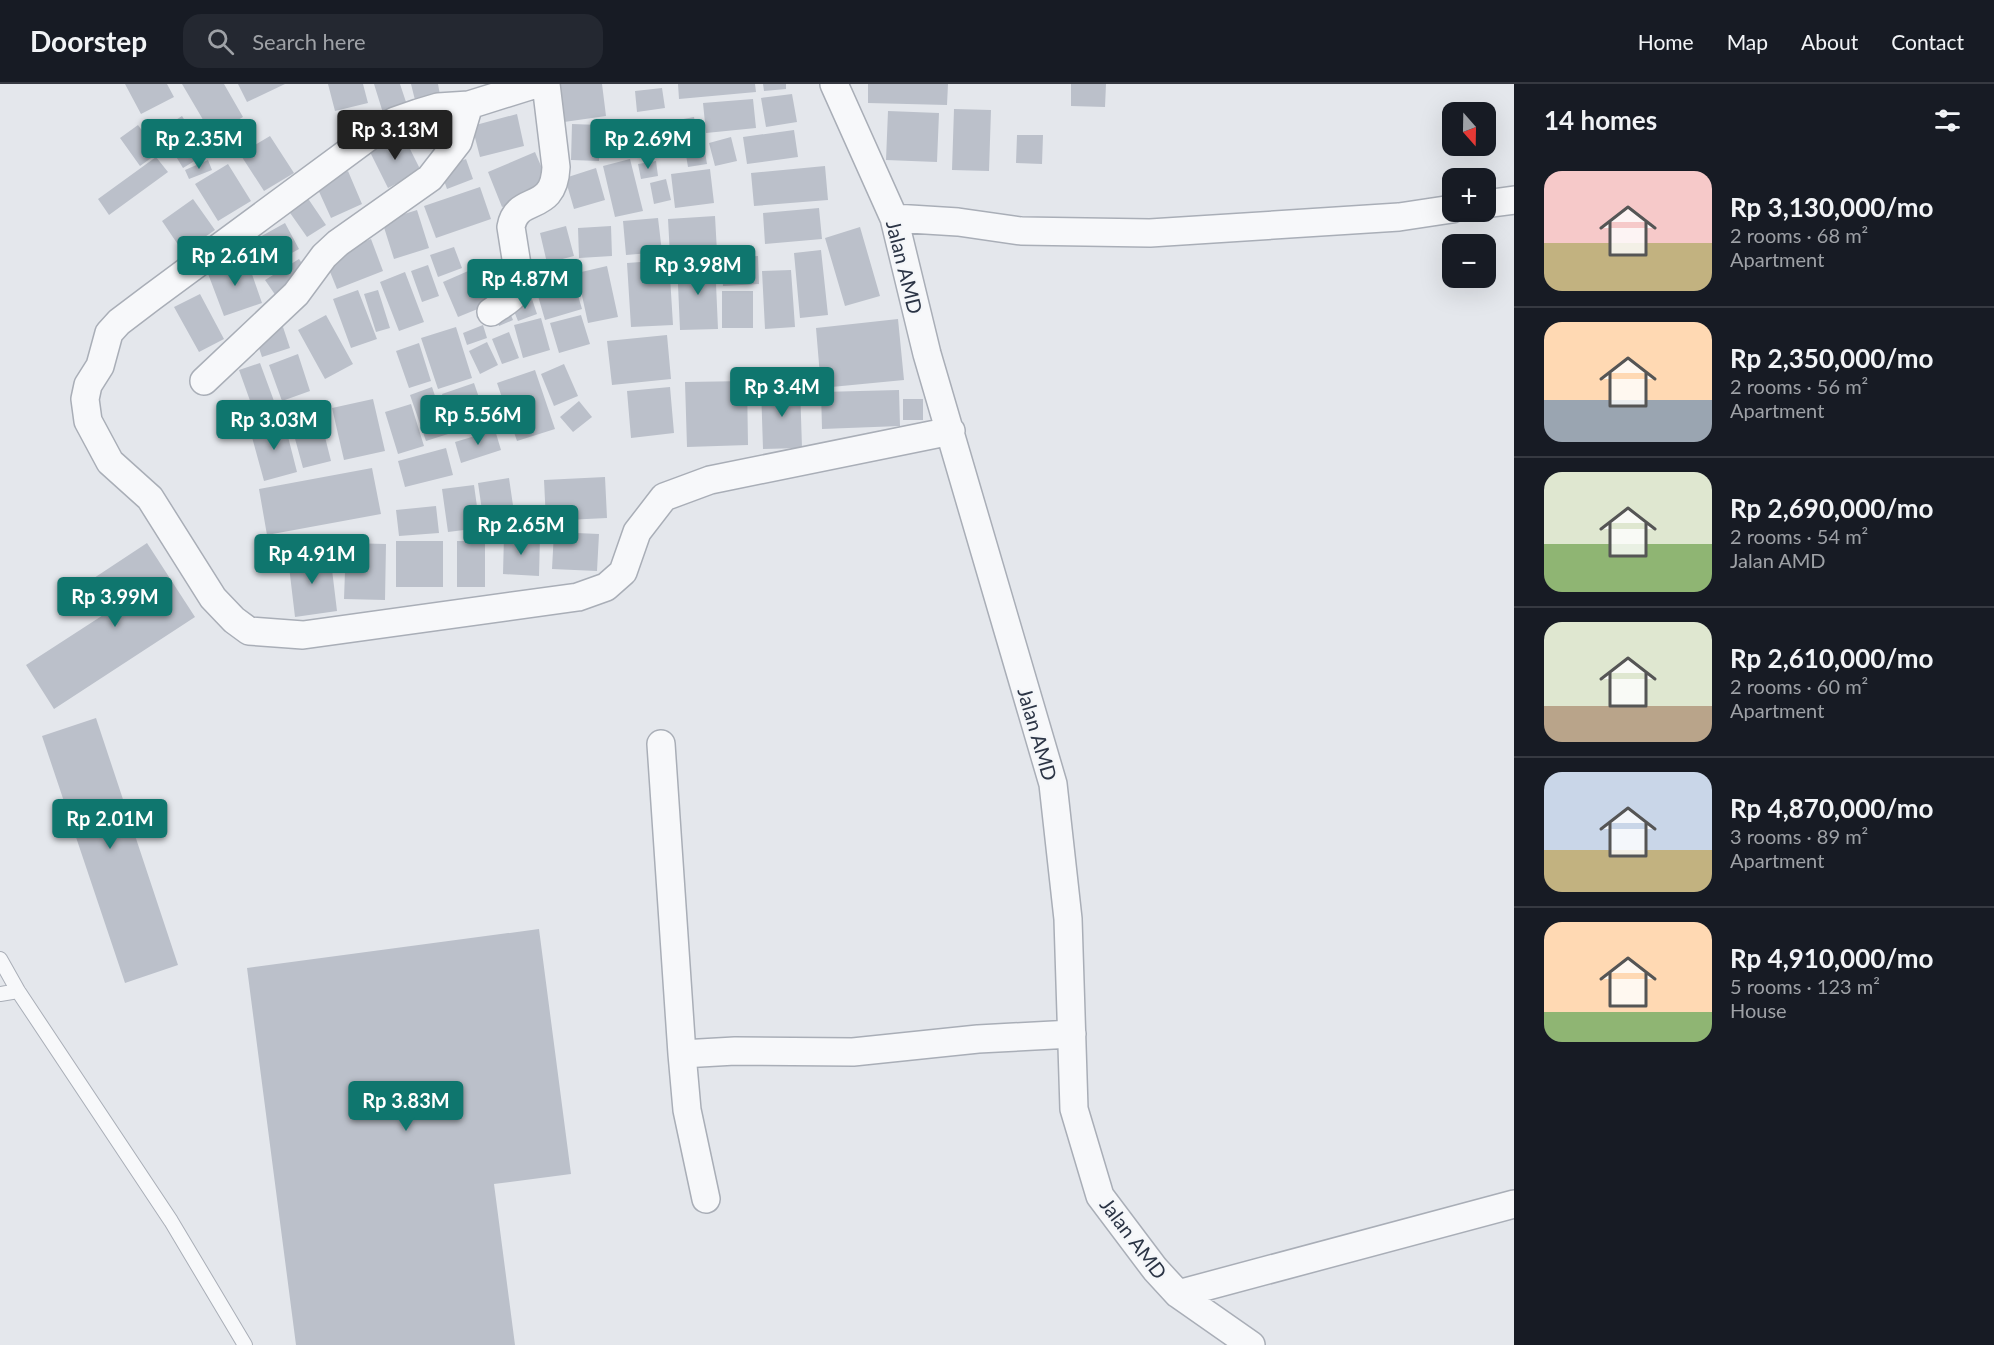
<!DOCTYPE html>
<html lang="en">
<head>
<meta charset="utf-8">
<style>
	body { margin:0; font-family:Lato,sans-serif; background:#242831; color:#f1f3f6; height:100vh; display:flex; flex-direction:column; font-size:22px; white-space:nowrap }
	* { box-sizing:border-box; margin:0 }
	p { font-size:20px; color:#9ea1a6 }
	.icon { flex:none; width:33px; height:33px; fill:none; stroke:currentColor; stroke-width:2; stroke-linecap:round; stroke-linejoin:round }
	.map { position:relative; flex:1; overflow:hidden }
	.panel { display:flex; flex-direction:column; background:#171b24; width:480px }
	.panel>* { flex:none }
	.needle { width:39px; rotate:160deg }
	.fabs { position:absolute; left:1442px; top:18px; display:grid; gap:12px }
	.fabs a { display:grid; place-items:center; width:54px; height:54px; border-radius:12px; background:#171b24; box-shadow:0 6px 24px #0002; font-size:30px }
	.price { position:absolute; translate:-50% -51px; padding:0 14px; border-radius:6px; background:#0f766e; color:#fff; font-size:20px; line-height:39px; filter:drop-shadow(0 2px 3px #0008) }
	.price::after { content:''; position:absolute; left:50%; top:36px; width:18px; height:14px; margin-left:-9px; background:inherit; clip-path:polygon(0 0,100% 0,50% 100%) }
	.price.selected { background:#222; color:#fff }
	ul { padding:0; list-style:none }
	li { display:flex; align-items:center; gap:18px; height:150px; padding:0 30px }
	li+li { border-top:2px solid #363941 }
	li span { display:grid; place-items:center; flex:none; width:168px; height:120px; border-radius:18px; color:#555 }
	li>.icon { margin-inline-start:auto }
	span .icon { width:72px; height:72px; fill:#fffc; stroke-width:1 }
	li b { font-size:26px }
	h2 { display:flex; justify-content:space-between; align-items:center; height:72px; padding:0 30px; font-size:26px }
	header { display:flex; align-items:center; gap:36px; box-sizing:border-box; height:84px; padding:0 30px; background:#171b24; border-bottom:2px solid #363941 }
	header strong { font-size:28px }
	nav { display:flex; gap:33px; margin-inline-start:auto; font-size:21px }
	.search { width:420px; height:54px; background:#242831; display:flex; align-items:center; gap:15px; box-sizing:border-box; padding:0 21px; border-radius:18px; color:#9ea1a6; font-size:22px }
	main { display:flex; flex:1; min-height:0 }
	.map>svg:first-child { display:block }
</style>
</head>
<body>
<header>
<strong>Doorstep</strong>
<div class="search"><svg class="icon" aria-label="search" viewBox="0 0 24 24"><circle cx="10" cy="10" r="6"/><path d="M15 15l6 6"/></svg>Search here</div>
<nav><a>Home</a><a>Map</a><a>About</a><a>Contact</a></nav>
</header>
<main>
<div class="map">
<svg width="1514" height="1261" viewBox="0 0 1514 1261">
	<rect width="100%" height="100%" fill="#e4e7ec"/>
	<path fill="#bbc0ca" d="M 125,0 L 167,0 L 174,13 L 141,30 Z
		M 182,0 L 224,0 L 243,33 L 212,51 Z
		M 238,0 L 285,0 L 247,18 Z
		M 328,0 L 363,0 L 368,19 L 335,27 Z
		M 374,0 L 400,0 L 407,21 L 383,29 Z
		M 411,0 L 438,0 L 440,11 L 415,16 Z
		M 559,0 L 602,0 L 606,32 L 564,38 Z
		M 678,0 L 755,0 L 756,8 L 679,15 Z
		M 763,0 L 786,0 L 786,5 L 764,7 Z
		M 868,0 L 948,0 L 947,21 L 868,19 Z
		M 1071,0 L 1106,0 L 1105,23 L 1071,22 Z
		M 662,4 L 665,24 L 637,28 L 635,7 Z
		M 792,10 L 797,38 L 766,43 L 761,14 Z
		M 753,15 L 756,44 L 706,49 L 703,19 Z
		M 954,25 L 991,26 L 989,87 L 952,86 Z
		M 888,27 L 939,29 L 937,78 L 886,76 Z
		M 517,30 L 524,62 L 480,73 L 472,42 Z
		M 182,32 L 206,70 L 183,84 L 160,46 Z
		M 694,33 L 700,64 L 674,70 L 668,38 Z
		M 447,36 L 452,55 L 426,61 L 422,43 Z
		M 632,38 L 633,67 L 606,68 L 606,39 Z
		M 661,38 L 667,70 L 645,74 L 639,41 Z
		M 572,40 L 600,41 L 599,77 L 571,76 Z
		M 138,41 L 158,69 L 140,82 L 120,54 Z
		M 794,46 L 798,73 L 747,80 L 743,53 Z
		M 403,51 L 421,87 L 388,104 L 370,68 Z
		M 1017,51 L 1043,51 L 1042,80 L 1016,79 Z
		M 270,52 L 294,89 L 264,107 L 240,70 Z
		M 731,53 L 737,77 L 715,82 L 709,59 Z
		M 535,68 L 550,103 L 502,123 L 488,88 Z
		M 705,68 L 707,80 L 688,83 L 686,71 Z
		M 156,73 L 168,88 L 109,131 L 98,115 Z
		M 466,75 L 473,95 L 447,105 L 440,85 Z
		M 630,75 L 643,127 L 615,133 L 603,82 Z
		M 208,76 L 212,86 L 189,95 L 185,86 Z
		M 656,77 L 658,92 L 641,95 L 638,80 Z
		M 228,80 L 251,117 L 218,137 L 195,100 Z
		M 825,82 L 828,116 L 754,122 L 751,89 Z
		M 596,84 L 605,116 L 574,125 L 565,94 Z
		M 710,85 L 714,119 L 675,124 L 671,90 Z
		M 348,87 L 362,120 L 331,134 L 316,101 Z
		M 666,95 L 671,116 L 654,120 L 650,99 Z
		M 480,103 L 491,135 L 436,154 L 424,122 Z
		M 307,113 L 326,141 L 307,153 L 288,126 Z
		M 193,115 L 215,146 L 183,168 L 162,137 Z
		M 819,124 L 822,155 L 765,160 L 763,129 Z
		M 417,126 L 429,164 L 394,175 L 382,137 Z
		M 715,132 L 717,168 L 670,172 L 668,135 Z
		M 658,134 L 662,168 L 626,171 L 623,137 Z
		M 285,139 L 299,165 L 272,180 L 258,154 Z
		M 566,142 L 574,172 L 547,179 L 540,149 Z
		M 611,142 L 612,172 L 579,174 L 578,144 Z
		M 860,143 L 880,212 L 845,222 L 825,154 Z
		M 371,155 L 383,187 L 337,205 L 324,173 Z
		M 454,163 L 462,184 L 438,193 L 430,171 Z
		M 821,166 L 828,231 L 800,234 L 794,169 Z
		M 758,172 L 759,200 L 723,202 L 721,174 Z
		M 246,173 L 262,219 L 224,232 L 207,187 Z
		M 299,175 L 310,191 L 276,212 L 265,196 Z
		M 669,176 L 673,241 L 631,243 L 627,179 Z
		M 572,177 L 575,195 L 530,206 L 526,188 Z
		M 715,177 L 718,245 L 680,246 L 677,178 Z
		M 428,181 L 439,212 L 422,218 L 411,187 Z
		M 607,182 L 618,233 L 588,239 L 577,189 Z
		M 475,184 L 490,220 L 458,233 L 443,198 Z
		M 791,186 L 795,243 L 765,245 L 762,187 Z
		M 405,188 L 424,238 L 399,247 L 380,198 Z
		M 575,201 L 582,225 L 545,236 L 538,212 Z
		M 358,206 L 377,255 L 351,264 L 333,215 Z
		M 378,206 L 390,244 L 376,248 L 364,210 Z
		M 722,207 L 753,207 L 753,244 L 722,244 Z
		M 200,210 L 224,255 L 199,268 L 174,223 Z
		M 532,215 L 537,230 L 518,237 L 512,222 Z
		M 508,224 L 513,236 L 499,242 L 494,229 Z
		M 326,231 L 353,280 L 325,295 L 298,246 Z
		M 581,231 L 590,260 L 559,269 L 550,239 Z
		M 541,234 L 550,266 L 523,274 L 514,241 Z
		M 898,235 L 904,296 L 821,304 L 816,244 Z
		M 483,241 L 487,254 L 467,261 L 463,249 Z
		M 283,243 L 290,264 L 262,273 L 255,252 Z
		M 456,243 L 472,294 L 438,305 L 421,254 Z
		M 509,248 L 519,274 L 502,280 L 492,255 Z
		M 667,251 L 671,295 L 612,301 L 607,257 Z
		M 487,258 L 498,281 L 480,290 L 469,267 Z
		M 419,259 L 431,297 L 409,304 L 396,267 Z
		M 298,270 L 310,307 L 282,317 L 269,281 Z
		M 260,279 L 274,317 L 253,325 L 239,286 Z
		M 564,280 L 578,312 L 554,322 L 541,290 Z
		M 535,286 L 555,345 L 517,357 L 497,299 Z
		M 747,297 L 748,361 L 687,363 L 685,298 Z
		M 474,299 L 487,337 L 455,348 L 442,310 Z
		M 800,302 L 802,364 L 763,365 L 761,303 Z
		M 432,303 L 448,350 L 426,357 L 410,311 Z
		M 670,303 L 674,349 L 631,354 L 627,307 Z
		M 899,306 L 900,342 L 822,345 L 821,308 Z
		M 373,315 L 385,367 L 344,376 L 332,324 Z
		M 903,315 L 923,315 L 923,336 L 903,336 Z
		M 579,317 L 592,333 L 573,348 L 560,333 Z
		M 411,320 L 424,362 L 398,370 L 385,328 Z
		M 320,333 L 331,377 L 303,384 L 291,340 Z
		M 284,337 L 297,388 L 264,397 L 250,346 Z
		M 495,346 L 501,366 L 461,379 L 455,358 Z
		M 446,364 L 453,391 L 405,403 L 398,377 Z
		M 372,384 L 381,430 L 267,451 L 259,405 Z
		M 605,393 L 607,434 L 546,437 L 544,396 Z
		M 509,394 L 515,435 L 484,440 L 478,399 Z
		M 474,401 L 480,444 L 448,448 L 442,405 Z
		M 436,422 L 439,449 L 399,452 L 396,426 Z
		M 554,448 L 599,450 L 597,487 L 552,485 Z
		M 504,451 L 540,453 L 539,492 L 503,490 Z
		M 396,457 L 443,457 L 443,503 L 396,503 Z
		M 457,457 L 485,457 L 485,503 L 457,503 Z
		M 147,459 L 195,533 L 54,625 L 26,581 L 114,524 L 94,494 Z
		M 346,459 L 386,460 L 385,516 L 344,515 Z
		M 330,469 L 337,527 L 295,533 L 288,474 Z
		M 96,634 L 178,881 L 125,899 L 42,652 Z
		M 539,845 L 571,1090 L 494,1100 L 515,1261 L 296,1261 L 247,884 Z"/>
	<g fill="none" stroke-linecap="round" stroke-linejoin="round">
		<g stroke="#a9aeb7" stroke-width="16">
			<path id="service" d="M 0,875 L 18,907 L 171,1137 L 245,1261
				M 0,910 L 18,907"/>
		</g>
		<g stroke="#a9aeb7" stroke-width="30">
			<path id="minor" d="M 536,0 L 469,21 L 438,23 L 418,29 L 395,37 L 374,49 L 152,213 L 119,238 L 109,249 L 100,282 L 88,301 L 85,315 L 88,337 L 110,378 L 150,414 L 213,514 L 234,536 L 249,547 L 303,551 L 578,513 L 606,503 L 623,488 L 637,448 L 664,413 L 710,396 L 951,347
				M 834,0 L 894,134 L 927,270 L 1053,700 L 1068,835 L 1074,1025 L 1100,1112 L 1155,1185 L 1178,1210 L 1251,1261
				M 1485,120 L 1514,116
				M 894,134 L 958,138 L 1021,147 L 1150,149 L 1399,133 L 1452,125
				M 491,228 C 502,220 516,214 520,200 L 511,143 C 517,109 554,131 556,83 L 546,0
				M 204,297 L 296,210 L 324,172 L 338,159 L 430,94 L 458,58 L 469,21
				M 661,660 L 682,970
				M 706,1115 L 687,1026 L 682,970 L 735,967 L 853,968 L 978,955 L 1072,950
				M 1178,1210 L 1514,1120"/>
		</g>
		<use href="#service" stroke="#f7f8fa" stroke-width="14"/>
		<use href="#minor" stroke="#f7f8fa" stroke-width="27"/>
	</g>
	<g text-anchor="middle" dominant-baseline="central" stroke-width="4.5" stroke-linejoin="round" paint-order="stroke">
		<g font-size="20" fill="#2b3445" stroke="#f4f6f9">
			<text transform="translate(905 183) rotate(76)">Jalan AMD</text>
			<text transform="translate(1038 650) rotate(74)">Jalan AMD</text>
			<text transform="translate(1134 1154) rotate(53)">Jalan AMD</text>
		</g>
	</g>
</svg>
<div class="fabs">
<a><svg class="needle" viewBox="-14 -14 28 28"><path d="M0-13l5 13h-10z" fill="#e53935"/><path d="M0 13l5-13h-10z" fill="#9ea1a6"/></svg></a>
<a>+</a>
<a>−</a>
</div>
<b class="price selected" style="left:395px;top:77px">Rp 3.13M</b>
<b class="price" style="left:199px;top:86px">Rp 2.35M</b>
<b class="price" style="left:648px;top:86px">Rp 2.69M</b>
<b class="price" style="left:235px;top:203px">Rp 2.61M</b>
<b class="price" style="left:698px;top:212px">Rp 3.98M</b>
<b class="price" style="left:525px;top:226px">Rp 4.87M</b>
<b class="price" style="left:782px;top:334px">Rp 3.4M</b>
<b class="price" style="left:478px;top:362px">Rp 5.56M</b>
<b class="price" style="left:274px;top:367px">Rp 3.03M</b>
<b class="price" style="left:521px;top:472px">Rp 2.65M</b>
<b class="price" style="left:312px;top:501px">Rp 4.91M</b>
<b class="price" style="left:115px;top:544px">Rp 3.99M</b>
<b class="price" style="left:110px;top:766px">Rp 2.01M</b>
<b class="price" style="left:406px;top:1048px">Rp 3.83M</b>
</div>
<section class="panel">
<h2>14 homes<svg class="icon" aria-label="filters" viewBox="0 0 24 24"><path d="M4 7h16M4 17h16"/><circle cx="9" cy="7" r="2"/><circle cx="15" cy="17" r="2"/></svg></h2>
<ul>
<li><span style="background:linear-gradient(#f6c9c9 60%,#c2b280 0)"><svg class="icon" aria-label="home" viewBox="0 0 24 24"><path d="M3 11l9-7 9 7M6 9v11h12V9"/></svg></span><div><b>Rp 3,130,000/mo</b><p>2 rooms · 68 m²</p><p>Apartment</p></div></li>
<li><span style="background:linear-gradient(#ffd9b3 65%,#9aa5b1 0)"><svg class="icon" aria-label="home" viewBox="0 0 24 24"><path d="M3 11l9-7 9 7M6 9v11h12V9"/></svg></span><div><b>Rp 2,350,000/mo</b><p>2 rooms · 56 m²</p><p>Apartment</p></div></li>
<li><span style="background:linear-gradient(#dfe7d0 60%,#8fb573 0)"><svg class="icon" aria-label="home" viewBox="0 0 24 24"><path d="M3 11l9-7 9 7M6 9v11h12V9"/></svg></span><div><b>Rp 2,690,000/mo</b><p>2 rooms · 54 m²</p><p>Jalan AMD</p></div></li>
<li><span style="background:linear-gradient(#dfe7d0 70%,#b9a48a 0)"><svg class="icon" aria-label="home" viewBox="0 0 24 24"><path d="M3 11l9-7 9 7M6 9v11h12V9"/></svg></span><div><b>Rp 2,610,000/mo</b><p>2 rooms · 60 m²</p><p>Apartment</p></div></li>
<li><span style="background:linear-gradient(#c9d6e8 65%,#c2b280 0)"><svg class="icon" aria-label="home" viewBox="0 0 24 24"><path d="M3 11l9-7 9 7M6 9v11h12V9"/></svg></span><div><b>Rp 4,870,000/mo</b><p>3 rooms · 89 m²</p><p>Apartment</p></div></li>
<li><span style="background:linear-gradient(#ffd9b3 75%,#8fb573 0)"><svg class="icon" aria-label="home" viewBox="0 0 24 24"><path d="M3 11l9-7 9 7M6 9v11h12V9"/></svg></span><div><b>Rp 4,910,000/mo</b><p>5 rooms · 123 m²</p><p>House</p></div></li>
</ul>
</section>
</main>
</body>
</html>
